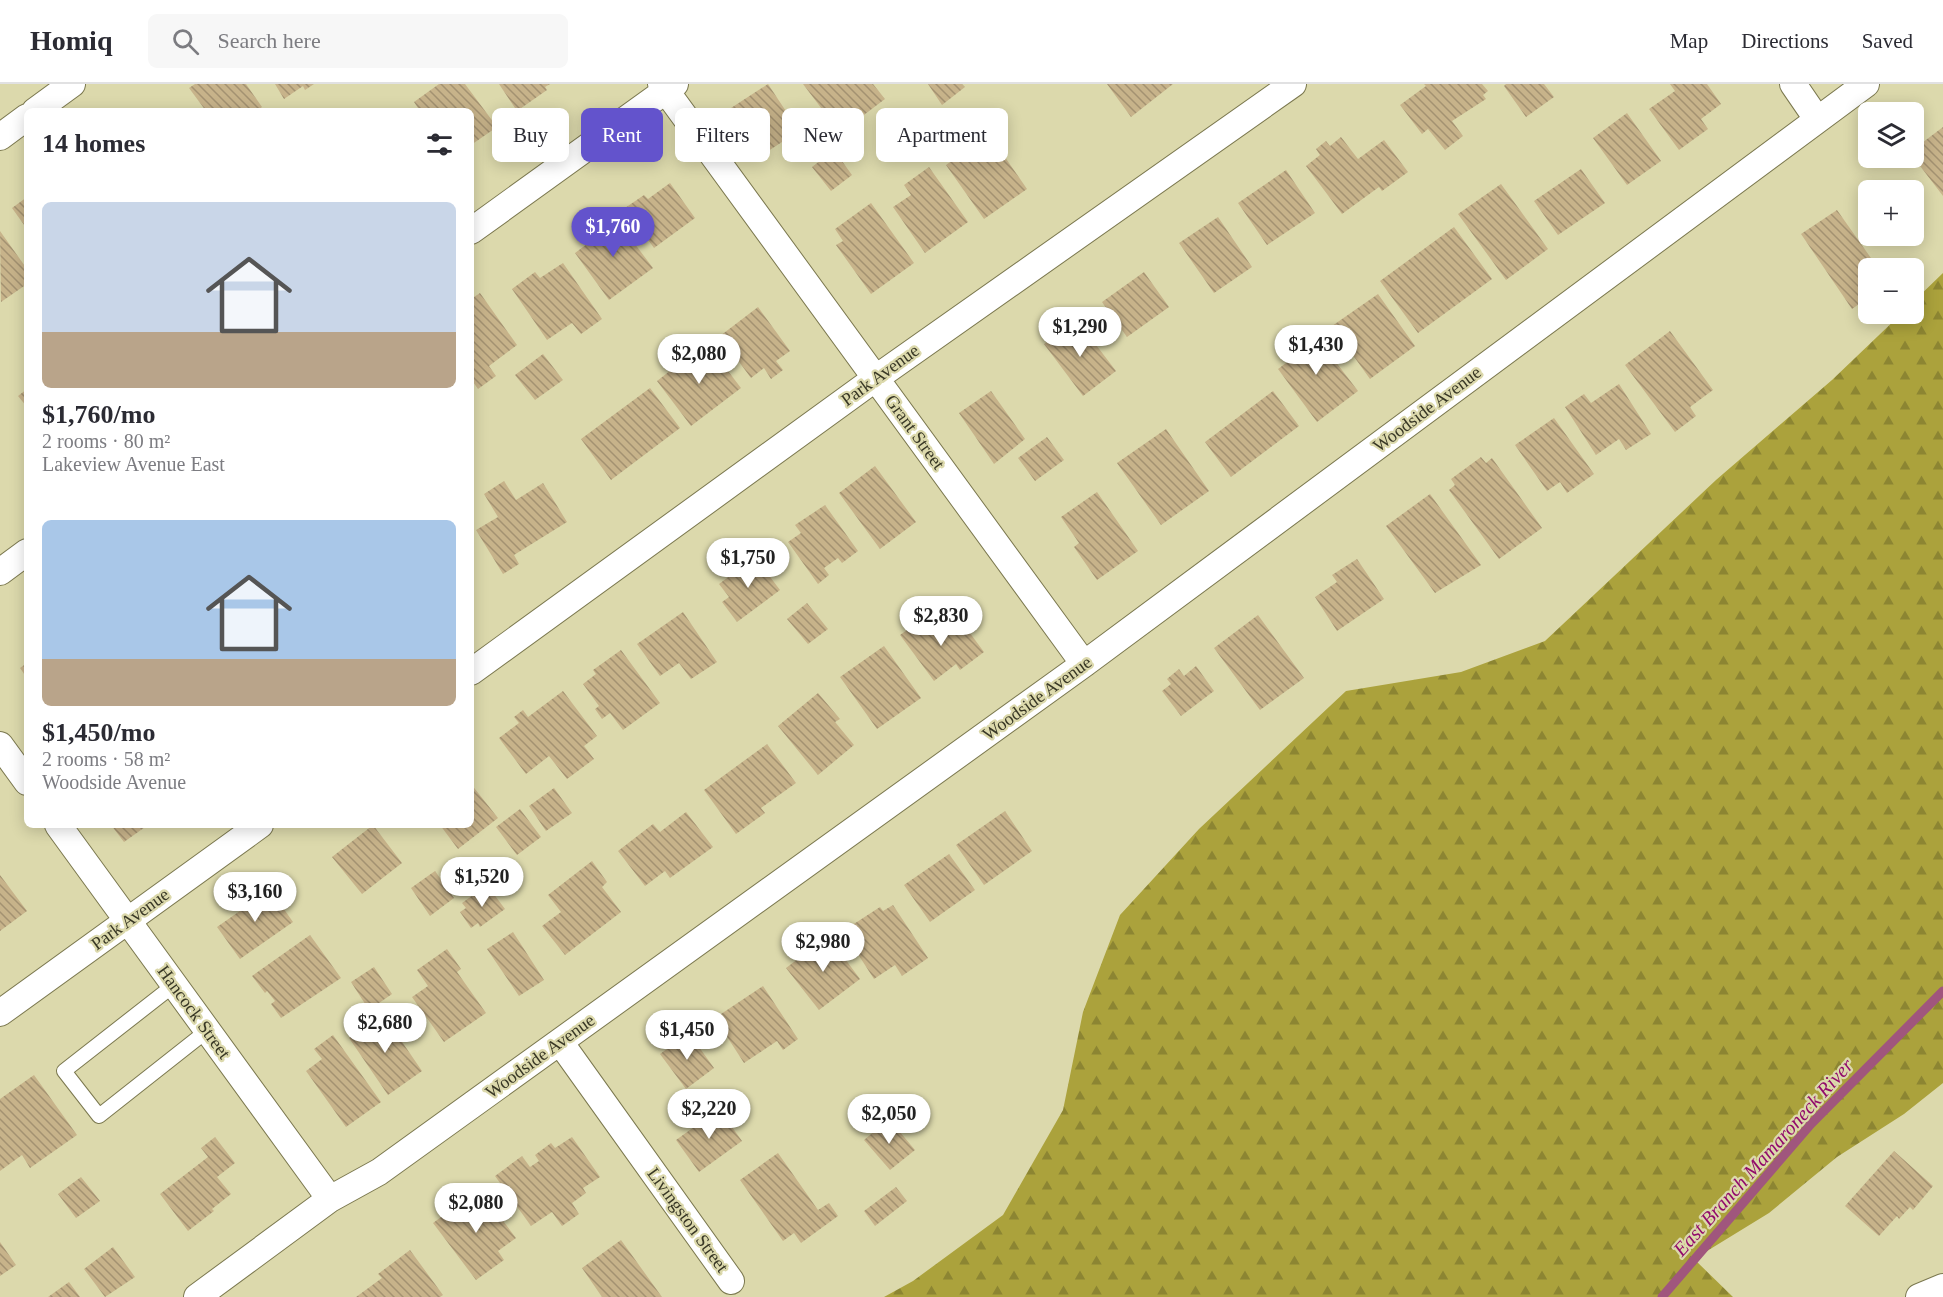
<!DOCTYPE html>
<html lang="en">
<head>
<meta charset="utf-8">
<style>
	body { margin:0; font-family:"Times New Roman",serif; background:#f7f7f7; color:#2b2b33; height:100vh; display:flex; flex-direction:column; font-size:22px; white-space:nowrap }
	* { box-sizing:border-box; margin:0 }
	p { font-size:20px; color:#7c7c81 }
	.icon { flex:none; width:33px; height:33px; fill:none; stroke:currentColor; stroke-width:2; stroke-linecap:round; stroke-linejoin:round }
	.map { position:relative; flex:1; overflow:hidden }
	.drawer { position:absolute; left:24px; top:24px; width:450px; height:720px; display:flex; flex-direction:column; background:#fff; border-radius:9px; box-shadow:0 3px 15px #0003 }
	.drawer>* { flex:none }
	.banner { position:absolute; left:492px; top:24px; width:570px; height:54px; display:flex; gap:12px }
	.fabs { position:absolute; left:1858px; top:18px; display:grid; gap:12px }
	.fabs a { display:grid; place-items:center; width:66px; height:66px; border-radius:9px; background:#fff; box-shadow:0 3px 15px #0003; font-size:30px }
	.price { position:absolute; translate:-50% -51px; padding:0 14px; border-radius:21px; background:#fff; color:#222; font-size:20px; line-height:39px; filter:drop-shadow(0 2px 3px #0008) }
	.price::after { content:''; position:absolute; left:50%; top:36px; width:18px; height:14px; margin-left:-9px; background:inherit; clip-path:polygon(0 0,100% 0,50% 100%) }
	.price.selected { background:#6353cc; color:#fff }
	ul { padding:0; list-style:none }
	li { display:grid; align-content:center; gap:12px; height:318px; padding:0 18px }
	li span { display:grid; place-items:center; height:186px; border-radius:9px; color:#555 }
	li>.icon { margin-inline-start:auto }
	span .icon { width:108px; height:108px; fill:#fffc; stroke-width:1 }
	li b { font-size:26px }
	h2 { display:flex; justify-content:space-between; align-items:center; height:72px; padding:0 18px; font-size:26px }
	.tag { padding:0 21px; border-radius:9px; background:#fff; box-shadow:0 3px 15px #0003; font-size:21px; line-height:54px }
	.tag.selected { background:#6353cc; color:#fff }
	header { display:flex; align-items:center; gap:36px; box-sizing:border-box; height:84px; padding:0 30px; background:#fff; border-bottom:2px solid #e1e1e2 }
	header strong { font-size:28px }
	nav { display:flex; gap:33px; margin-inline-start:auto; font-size:21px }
	.search { width:420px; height:54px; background:#f7f7f7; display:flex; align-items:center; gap:15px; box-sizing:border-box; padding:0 21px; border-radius:9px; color:#7c7c81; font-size:22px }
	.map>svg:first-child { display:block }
</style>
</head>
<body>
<header>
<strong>Homiq</strong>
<div class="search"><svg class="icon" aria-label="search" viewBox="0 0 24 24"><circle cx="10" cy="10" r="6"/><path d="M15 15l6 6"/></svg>Search here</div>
<nav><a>Map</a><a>Directions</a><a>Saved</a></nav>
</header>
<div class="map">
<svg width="1943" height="1213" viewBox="0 0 1943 1213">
	<defs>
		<pattern id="forest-firs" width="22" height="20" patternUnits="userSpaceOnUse" patternTransform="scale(1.5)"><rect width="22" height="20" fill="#aba23c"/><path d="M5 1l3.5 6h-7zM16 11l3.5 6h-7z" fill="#8c8532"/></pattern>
		<pattern id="building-back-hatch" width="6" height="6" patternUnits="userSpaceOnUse" patternTransform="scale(1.5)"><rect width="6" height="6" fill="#c7b38a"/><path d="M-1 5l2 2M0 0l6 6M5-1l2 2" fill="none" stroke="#a39271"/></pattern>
	</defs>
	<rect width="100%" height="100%" fill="#dcd9ac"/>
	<path fill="url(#forest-firs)" d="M 1943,189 L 1943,999 L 1904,1030 L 1837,1073 L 1769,1129 L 1694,1175 L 1733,1213 L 884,1213 L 913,1197 L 1003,1131 L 1063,1026 L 1083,928 L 1120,831 L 1199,745 L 1346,607 L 1461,588 L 1545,557 L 1716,396 L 1832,296 L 1901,230 L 1914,230 L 1914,217 Z"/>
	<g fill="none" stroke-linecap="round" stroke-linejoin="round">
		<path stroke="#a0567d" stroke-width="9" d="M 1662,1213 L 1811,1040 L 1943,907"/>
	</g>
	<path fill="url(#building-back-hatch)" d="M 195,0 L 246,0 L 262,23 L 257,27 L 206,27 L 189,4 Z
		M 275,0 L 314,0 L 305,6 L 303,2 L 284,15 Z
		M 439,0 L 465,0 L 497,43 L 471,61 L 471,27 L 420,27 L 414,18 Z
		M 499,0 L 550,0 L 545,3 L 547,6 L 517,27 Z
		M 768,0 L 799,47 L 762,71 L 731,24 Z
		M 803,0 L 873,0 L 885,15 L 840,49 Z
		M 928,0 L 962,0 L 965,3 L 942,21 Z
		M 1107,0 L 1173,0 L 1131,33 Z
		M 1424,0 L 1482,0 L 1488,7 L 1483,11 L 1486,15 L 1452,37 L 1463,52 L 1445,66 L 1428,45 L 1422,50 L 1400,21 L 1426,2 Z
		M 1506,0 L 1544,0 L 1554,13 L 1526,33 L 1504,2 Z
		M 1670,0 L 1707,0 L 1721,20 L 1701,35 L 1708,45 L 1679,66 L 1649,25 L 1675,7 Z
		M 1627,29 L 1661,77 L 1627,101 L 1593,54 Z
		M 1943,43 L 1943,112 L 1914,74 L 1914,65 Z
		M 989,50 L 1027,105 L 984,135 L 946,81 Z
		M 1341,53 L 1358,75 L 1384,56 L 1408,88 L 1382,107 L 1379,103 L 1342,130 L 1306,82 L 1320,71 L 1316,65 L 1326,57 L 1330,62 Z
		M 834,66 L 852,91 L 831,107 L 812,83 Z
		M 929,83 L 968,138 L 925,169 L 893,123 L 911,111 L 904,101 Z
		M 1581,85 L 1605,119 L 1558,151 L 1534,117 Z
		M 1286,86 L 1315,129 L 1267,161 L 1238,119 Z
		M 670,99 L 695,134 L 654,164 L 625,124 L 644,111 L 648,115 Z
		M 1501,100 L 1548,165 L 1506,196 L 1458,130 Z
		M 27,113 L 27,145 L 12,124 Z
		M 871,119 L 914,179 L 871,210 L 836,161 L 843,157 L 835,145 Z
		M 1837,126 L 1878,184 L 1869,184 L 1869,213 L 1852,225 L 1801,150 Z
		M 613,131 L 653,184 L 609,216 L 575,169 L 591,157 L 586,150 Z
		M 1218,133 L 1252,183 L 1214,209 L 1179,159 Z
		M 1454,143 L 1492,195 L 1418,249 L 1380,197 Z
		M 0,147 L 27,185 L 27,200 L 1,218 Z
		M 563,179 L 602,235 L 581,250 L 572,239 L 547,256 L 512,205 L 535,188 L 540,194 Z
		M 1144,188 L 1169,223 L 1127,253 L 1102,218 Z
		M 480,209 L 517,261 L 489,282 L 496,292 L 478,305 L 471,295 L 471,215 Z
		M 1378,210 L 1415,262 L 1370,295 L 1332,242 Z
		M 758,223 L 790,267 L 776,277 L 783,286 L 771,295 L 764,284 L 751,294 L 720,252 Z
		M 1077,236 L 1116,287 L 1083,312 L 1044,260 Z
		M 1309,243 L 1358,307 L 1317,338 L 1278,285 L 1294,273 L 1285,260 Z
		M 1670,247 L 1713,306 L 1690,323 L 1696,332 L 1675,348 L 1625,281 Z
		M 702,262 L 714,277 L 718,274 L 741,304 L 691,342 L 657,297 Z
		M 543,270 L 563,296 L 535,316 L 515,291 Z
		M 1619,300 L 1651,350 L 1626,366 L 1619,355 L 1596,371 L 1565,323 L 1584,310 L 1591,319 Z
		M 650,304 L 680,344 L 611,396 L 581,355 Z
		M 27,305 L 27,323 L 18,312 Z
		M 991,307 L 1025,355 L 994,380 L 959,329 Z
		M 1273,307 L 1299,342 L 1231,393 L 1205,358 Z
		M 1554,334 L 1594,390 L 1567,409 L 1560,398 L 1547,407 L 1515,361 Z
		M 1166,345 L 1209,407 L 1161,441 L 1117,379 Z
		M 1047,353 L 1064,376 L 1035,397 L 1018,374 Z
		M 1481,373 L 1486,379 L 1492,374 L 1542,444 L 1499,475 L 1449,406 L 1455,401 L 1451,395 Z
		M 875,382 L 916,438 L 880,465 L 839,409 Z
		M 504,397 L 516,416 L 543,399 L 567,438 L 514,471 L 519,480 L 503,490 L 476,446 L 498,433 L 484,410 Z
		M 1097,408 L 1138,467 L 1097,496 L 1074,463 L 1079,459 L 1061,433 Z
		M 1430,410 L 1481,481 L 1435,509 L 1386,442 Z
		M 825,421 L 858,467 L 842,479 L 838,474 L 824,484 L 829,491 L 818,500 L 788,458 L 801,449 L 795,441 Z
		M 755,473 L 780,506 L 737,538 L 722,518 L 729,513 L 719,500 Z
		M 1357,475 L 1384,515 L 1337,547 L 1315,513 L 1337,498 L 1332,491 Z
		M 807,519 L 828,545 L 808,560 L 787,535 Z
		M 683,528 L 717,578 L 691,595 L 679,579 L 660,592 L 637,560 Z
		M 928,531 L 943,550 L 961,537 L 984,568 L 960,586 L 956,580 L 934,597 L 900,551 Z
		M 1258,531 L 1304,594 L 1260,626 L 1214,564 Z
		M 884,562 L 921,614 L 877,645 L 840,593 Z
		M 621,566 L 660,619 L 623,646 L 610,629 L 602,635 L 595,625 L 599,622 L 583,600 L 596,590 L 593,586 Z
		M 27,579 L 27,594 L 20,584 Z
		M 1196,582 L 1214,607 L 1181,632 L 1162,607 L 1171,600 L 1167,595 L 1179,585 L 1184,592 Z
		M 563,607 L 597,652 L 584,662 L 594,675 L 567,695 L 549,672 L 526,690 L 499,654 L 519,639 L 514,633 L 523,626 L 528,633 Z
		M 818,609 L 840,635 L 835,638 L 854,661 L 818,691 L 778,642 Z
		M 767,660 L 796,699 L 761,724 L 765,729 L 736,750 L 704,706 Z
		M 471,700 L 498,734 L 458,765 L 440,741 L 471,741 Z
		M 554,704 L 572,729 L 546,747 L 529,722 Z
		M 520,725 L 541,753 L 517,771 L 496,743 Z
		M 1005,727 L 1032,767 L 984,801 L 956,761 Z
		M 686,728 L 713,763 L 670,794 L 665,787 L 645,802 L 618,767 L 653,740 L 660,748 Z
		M 111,741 L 148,741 L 124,758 Z
		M 373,741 L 402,779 L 362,810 L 332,773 Z
		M 949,770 L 975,806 L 930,838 L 904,801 Z
		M 592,777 L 607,798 L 602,803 L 621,828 L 565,871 L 542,842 L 561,828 L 548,811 Z
		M 435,787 L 454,814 L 430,832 L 411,804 Z
		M 0,791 L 27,827 L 0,847 Z
		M 267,801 L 293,838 L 240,875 L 217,843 L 247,822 L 244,817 Z
		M 487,801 L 505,825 L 480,843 L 478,839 L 471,844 L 460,828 L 466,824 L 462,819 Z
		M 893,821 L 928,874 L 902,892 L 895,881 L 874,895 L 843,847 L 880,823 L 883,827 Z
		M 513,848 L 544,896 L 519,912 L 487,865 Z
		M 310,851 L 341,894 L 281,934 L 271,920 L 275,917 L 267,907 L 265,909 L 252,892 Z
		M 828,852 L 860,895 L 819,926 L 786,884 Z
		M 447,865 L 461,885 L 457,888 L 486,929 L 444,958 L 412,913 L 428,902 L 417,886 Z
		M 374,883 L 392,910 L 369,926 L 351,898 Z
		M 763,902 L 798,955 L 783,966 L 777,957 L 744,979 L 715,934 Z
		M 383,930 L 422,987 L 388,1011 L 349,954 Z
		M 689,949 L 714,984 L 686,1005 L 660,970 Z
		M 333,951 L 381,1018 L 346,1043 L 306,987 L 322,975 L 314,965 Z
		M 34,991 L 77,1051 L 30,1084 L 22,1071 L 0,1087 L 0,1015 Z
		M 719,1025 L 742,1057 L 699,1088 L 676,1056 Z
		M 889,1035 L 915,1066 L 890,1086 L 864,1056 Z
		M 215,1053 L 235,1079 L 217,1093 L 231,1110 L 212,1125 L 214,1127 L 188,1147 L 160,1110 L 208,1073 L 201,1064 Z
		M 572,1053 L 600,1093 L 583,1104 L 586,1109 L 572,1119 L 579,1130 L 562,1142 L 552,1128 L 531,1142 L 495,1092 L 522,1072 L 530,1083 L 539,1077 L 535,1071 L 551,1059 L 555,1064 Z
		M 1894,1067 L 1933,1102 L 1913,1126 L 1910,1123 L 1899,1135 L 1897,1132 L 1879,1152 L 1845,1122 Z
		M 778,1069 L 818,1126 L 829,1119 L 838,1132 L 801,1159 L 794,1149 L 783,1157 L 740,1096 Z
		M 81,1093 L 100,1117 L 76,1134 L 58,1110 Z
		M 896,1103 L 907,1117 L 875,1142 L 864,1127 Z
		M 479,1105 L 516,1154 L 498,1167 L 504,1176 L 476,1196 L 433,1139 Z
		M 621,1156 L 662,1213 L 602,1213 L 582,1184 Z
		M 0,1158 L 16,1181 L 0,1192 Z
		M 113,1163 L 135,1193 L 105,1213 L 84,1185 Z
		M 410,1166 L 443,1211 L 440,1213 L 356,1213 L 382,1194 L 378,1190 Z
		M 69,1198 L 80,1213 L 48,1213 Z"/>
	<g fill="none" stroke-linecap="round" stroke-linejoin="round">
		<g stroke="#7b784f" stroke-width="16">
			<path id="lane" d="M 174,901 L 64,987 L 99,1032 L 208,946"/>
		</g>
		<g stroke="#7b784f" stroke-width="28">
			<path id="street" d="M 661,0 L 1084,580
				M 1793,0 L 1817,35
				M 35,27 L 72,0
				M 0,53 L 27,33
				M 471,147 L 675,0
				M 0,488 L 27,468
				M 471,588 L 876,294 L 1293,0
				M 0,661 L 27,698
				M 58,741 L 330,1115
				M 0,929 L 260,741
				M 560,958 L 731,1197
				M 197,1213 L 330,1115 L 379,1088 L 1084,580 L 1866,0
				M 1919,1213 L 1943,1203"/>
		</g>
		<use href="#lane" stroke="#fff" stroke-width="14"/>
		<use href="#street" stroke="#fff" stroke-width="26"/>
	</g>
	<g text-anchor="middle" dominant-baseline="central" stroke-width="4.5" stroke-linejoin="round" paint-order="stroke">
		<g font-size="18" fill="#383725" stroke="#dcd9ac">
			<text transform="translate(880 291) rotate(-36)">Park Avenue</text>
			<text transform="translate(1427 325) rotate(-37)">Woodside Avenue</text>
			<text transform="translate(915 348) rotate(54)">Grant Street</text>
			<text transform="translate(1037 614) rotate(-36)">Woodside Avenue</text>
			<text transform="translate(130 835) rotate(-36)">Park Avenue</text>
			<text transform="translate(194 928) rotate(54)">Hancock Street</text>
			<text transform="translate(540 972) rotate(-36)">Woodside Avenue</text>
			<text transform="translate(688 1136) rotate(54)">Livingston Street</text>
		</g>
		<g font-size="20" font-style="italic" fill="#920b6b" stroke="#dcd9ac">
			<text transform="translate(1763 1073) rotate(-48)">East Branch Mamaroneck River</text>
		</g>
	</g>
</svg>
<div class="fabs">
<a><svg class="icon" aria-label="layers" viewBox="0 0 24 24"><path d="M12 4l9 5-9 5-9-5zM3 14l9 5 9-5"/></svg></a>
<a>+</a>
<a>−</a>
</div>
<b class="price selected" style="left:613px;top:174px">$1,760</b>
<b class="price" style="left:1080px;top:274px">$1,290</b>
<b class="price" style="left:1316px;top:292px">$1,430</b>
<b class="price" style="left:699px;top:301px">$2,080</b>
<b class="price" style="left:748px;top:505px">$1,750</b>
<b class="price" style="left:941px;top:563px">$2,830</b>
<b class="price" style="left:482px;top:824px">$1,520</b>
<b class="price" style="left:255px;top:839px">$3,160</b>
<b class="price" style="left:823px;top:889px">$2,980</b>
<b class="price" style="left:385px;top:970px">$2,680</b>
<b class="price" style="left:687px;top:977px">$1,450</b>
<b class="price" style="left:709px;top:1056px">$2,220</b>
<b class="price" style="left:889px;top:1061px">$2,050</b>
<b class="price" style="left:476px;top:1150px">$2,080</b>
<div class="banner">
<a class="tag">Buy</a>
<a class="tag selected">Rent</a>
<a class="tag">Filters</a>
<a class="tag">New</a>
<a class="tag">Apartment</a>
</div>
<section class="drawer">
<h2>14 homes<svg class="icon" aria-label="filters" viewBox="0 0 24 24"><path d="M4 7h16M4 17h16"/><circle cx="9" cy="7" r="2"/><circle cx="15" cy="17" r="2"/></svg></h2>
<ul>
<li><span style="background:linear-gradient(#c9d6e8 70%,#b9a48a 0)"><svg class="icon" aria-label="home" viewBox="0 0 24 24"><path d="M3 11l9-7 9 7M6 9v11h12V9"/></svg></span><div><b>$1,760/mo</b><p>2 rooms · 80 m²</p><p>Lakeview Avenue East</p></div></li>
<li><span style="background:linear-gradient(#a9c7e8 75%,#b9a48a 0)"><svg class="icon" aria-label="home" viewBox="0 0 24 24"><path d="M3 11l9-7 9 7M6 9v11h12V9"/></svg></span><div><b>$1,450/mo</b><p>2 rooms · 58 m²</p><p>Woodside Avenue</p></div></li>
</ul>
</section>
</div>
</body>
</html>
